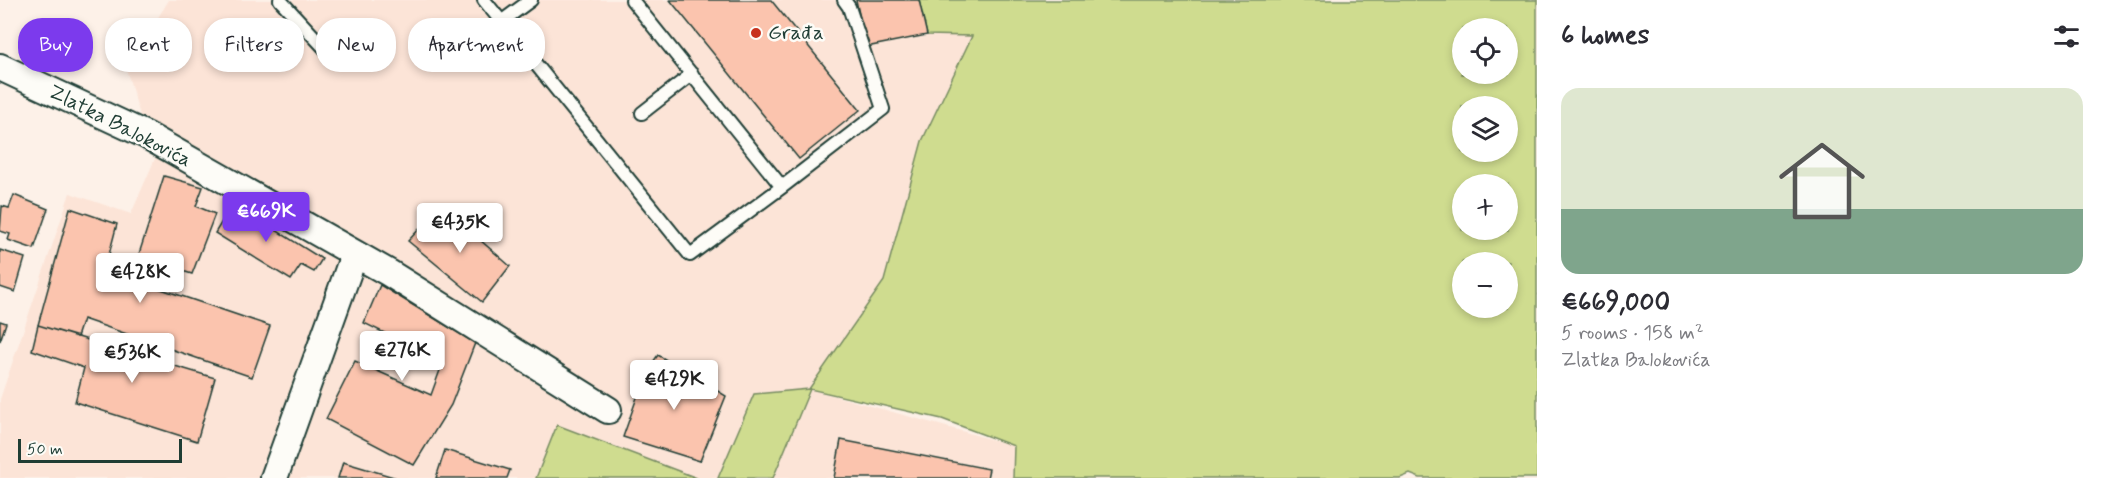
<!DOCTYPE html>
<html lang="en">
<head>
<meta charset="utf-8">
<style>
	body { margin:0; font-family:Mynerve,sans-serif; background:#f2f2f3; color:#2b2b33; height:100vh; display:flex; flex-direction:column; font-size:22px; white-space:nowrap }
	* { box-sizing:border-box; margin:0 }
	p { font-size:20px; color:#7c7c81 }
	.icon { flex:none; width:33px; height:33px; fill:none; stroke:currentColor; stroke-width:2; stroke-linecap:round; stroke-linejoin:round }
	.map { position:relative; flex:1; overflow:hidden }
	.drawer { display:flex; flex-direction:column; background:#fff; width:570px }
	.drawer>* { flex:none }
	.banner { position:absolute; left:18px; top:18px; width:570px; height:54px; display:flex; gap:12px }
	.tools { position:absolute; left:1452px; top:18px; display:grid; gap:12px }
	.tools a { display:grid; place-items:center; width:66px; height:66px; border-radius:50%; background:#fff; box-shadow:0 3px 9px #0003; font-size:30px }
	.scale { position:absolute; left:18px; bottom:15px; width:164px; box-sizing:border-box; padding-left:6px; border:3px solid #1f3d34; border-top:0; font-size:16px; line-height:21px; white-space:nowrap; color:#1f3d34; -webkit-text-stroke:4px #fdfcf7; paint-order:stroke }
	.price { position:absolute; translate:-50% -51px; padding:0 14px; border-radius:6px; background:#fff; color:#222; font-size:20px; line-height:39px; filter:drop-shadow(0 2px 3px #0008) }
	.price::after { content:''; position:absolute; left:50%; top:36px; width:18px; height:14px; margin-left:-9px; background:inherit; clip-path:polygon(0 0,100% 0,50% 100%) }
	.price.on { background:#7c3aed; color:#fff }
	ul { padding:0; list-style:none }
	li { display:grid; align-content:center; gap:12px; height:318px; padding:0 24px }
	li+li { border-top:2px solid #e1e1e2 }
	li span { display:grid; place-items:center; height:186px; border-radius:18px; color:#555 }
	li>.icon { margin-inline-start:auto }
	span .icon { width:108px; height:108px; fill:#fffc; stroke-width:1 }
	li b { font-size:26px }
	h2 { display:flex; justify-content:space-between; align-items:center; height:72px; padding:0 24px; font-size:26px }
	.pill { padding:0 21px; border-radius:24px; background:#fff; box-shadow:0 3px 9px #0003; font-size:21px; line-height:54px }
	.pill.on { background:#7c3aed; color:#fff }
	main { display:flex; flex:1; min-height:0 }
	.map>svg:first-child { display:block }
</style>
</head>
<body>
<main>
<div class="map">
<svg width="1537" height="478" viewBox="0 0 1537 478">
	<rect width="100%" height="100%" fill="#fdf1e8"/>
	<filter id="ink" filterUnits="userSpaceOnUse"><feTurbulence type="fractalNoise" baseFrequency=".0167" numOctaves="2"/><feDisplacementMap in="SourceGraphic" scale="12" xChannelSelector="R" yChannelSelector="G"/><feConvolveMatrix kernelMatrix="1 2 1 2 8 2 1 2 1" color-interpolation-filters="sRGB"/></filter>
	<g filter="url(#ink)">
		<path fill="#fce4d7" d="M 169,0 L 919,0 L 927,34 L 972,36 L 922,141 L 884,281 L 810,389 L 1015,446 L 1013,478 L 773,478 L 809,389 L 754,394 L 718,478 L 697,478 L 557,425 L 536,478 L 0,478 L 0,399 L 70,193 L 131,214 L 157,154 L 146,135 L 126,69 Z"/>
		<path fill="#cfdc8f" stroke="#778c62" stroke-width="1.5" fill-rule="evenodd" d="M 919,0 L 1537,0 L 1537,478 L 1420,478 L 1410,474 L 1400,478 L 1013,478 L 1014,446 L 942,419 L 810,389 L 773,478 L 718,478 L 754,394 L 809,389 L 884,281 L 922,141 L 972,36 L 927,35 ZM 1462,28 L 1508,28 L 1508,74 L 1462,74 ZM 1462,106 L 1508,106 L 1508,152 L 1462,152 ZM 1462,184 L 1508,184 L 1508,230 L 1462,230 ZM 1462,262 L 1508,262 L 1508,308 L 1462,308 Z
			M 557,425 L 697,478 L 536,478 Z"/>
		<path fill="#fbc4ae" stroke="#1f3d34" stroke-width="1.5" d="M 670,0 L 771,0 L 860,110 L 799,159 Z
			M 856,0 L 919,0 L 927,35 L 866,47 Z
			M 164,176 L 203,187 L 196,206 L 215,214 L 192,274 L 138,257 Z
			M 14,195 L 48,209 L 34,249 L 8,240 L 10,234 L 0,231 L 2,206 L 9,208 Z
			M 233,203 L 322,259 L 314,272 L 301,265 L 291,280 L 215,233 Z
			M 441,206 L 510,266 L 482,302 L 408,241 Z
			M 70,208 L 117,224 L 105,270 L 270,326 L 252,377 L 83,319 L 77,337 L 38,325 Z
			M 0,250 L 25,258 L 15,292 L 0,287 Z
			M 380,285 L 475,343 L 451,405 L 414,465 L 326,419 L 355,361 L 431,395 L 443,362 L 364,323 Z
			M 0,321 L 6,323 L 0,341 Z
			M 38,325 L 215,378 L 197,441 L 75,402 L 84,368 L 32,350 Z
			M 658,355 L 726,396 L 700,461 L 623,437 L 646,372 Z
			M 841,440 L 989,469 L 987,478 L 834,478 Z
			M 445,450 L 510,470 L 507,478 L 436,478 Z
			M 343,462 L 397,478 L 338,478 Z"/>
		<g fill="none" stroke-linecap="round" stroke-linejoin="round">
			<g stroke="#1f3d34" stroke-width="16">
				<path id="lane" d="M 280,0 L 331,55
					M 484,0 L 690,255 L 782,187 L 883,109 L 849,7 L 844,0
					M 632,0 L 782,187
					M 501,22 L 531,0
					M 642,113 L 692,74"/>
			</g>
			<g stroke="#1f3d34" stroke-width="30">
				<path id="street" d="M 0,67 L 146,135 L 389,273 L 608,410
					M 274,478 L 354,255"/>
			</g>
			<use href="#lane" stroke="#fdfcf7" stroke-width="12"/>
			<use href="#street" stroke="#fdfcf7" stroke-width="26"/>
		</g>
	</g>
	<circle fill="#c8321e" stroke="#fdfcf7" stroke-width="2" cx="756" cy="33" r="6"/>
	<g text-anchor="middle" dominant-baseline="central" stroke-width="5" stroke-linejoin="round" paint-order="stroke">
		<g font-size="21" fill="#1f3d34" stroke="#fdfcf7" text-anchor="start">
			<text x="768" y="33">Građa</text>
		</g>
		<g font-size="21" fill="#1f3d34" stroke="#fdfcf7">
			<text transform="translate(120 126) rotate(27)">Zlatka Balokovića</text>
		</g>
	</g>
</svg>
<div class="tools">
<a><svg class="icon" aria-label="locate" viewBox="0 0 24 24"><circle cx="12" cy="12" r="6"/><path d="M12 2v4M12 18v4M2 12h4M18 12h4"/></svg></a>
<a><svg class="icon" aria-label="layers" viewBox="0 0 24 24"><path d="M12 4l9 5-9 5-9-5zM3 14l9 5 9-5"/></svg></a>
<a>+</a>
<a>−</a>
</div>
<div class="scale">50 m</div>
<b class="price on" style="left:266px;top:243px">€669K</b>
<b class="price" style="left:460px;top:254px">€435K</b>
<b class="price" style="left:140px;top:304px">€428K</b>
<b class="price" style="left:402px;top:382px">€276K</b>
<b class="price" style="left:132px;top:384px">€536K</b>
<b class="price" style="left:674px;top:411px">€429K</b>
<div class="banner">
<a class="pill on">Buy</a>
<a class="pill">Rent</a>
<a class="pill">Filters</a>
<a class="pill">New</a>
<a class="pill">Apartment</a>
</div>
</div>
<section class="drawer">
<h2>6 homes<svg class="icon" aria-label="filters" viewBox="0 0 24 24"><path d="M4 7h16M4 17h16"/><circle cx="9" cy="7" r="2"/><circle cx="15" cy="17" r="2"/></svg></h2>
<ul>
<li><span style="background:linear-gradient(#dfe7d0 65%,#7fa58c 0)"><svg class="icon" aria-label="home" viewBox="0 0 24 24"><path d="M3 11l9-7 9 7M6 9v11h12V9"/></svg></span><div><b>€669,000</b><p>5 rooms · 158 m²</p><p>Zlatka Balokovića</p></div></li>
</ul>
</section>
</main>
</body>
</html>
